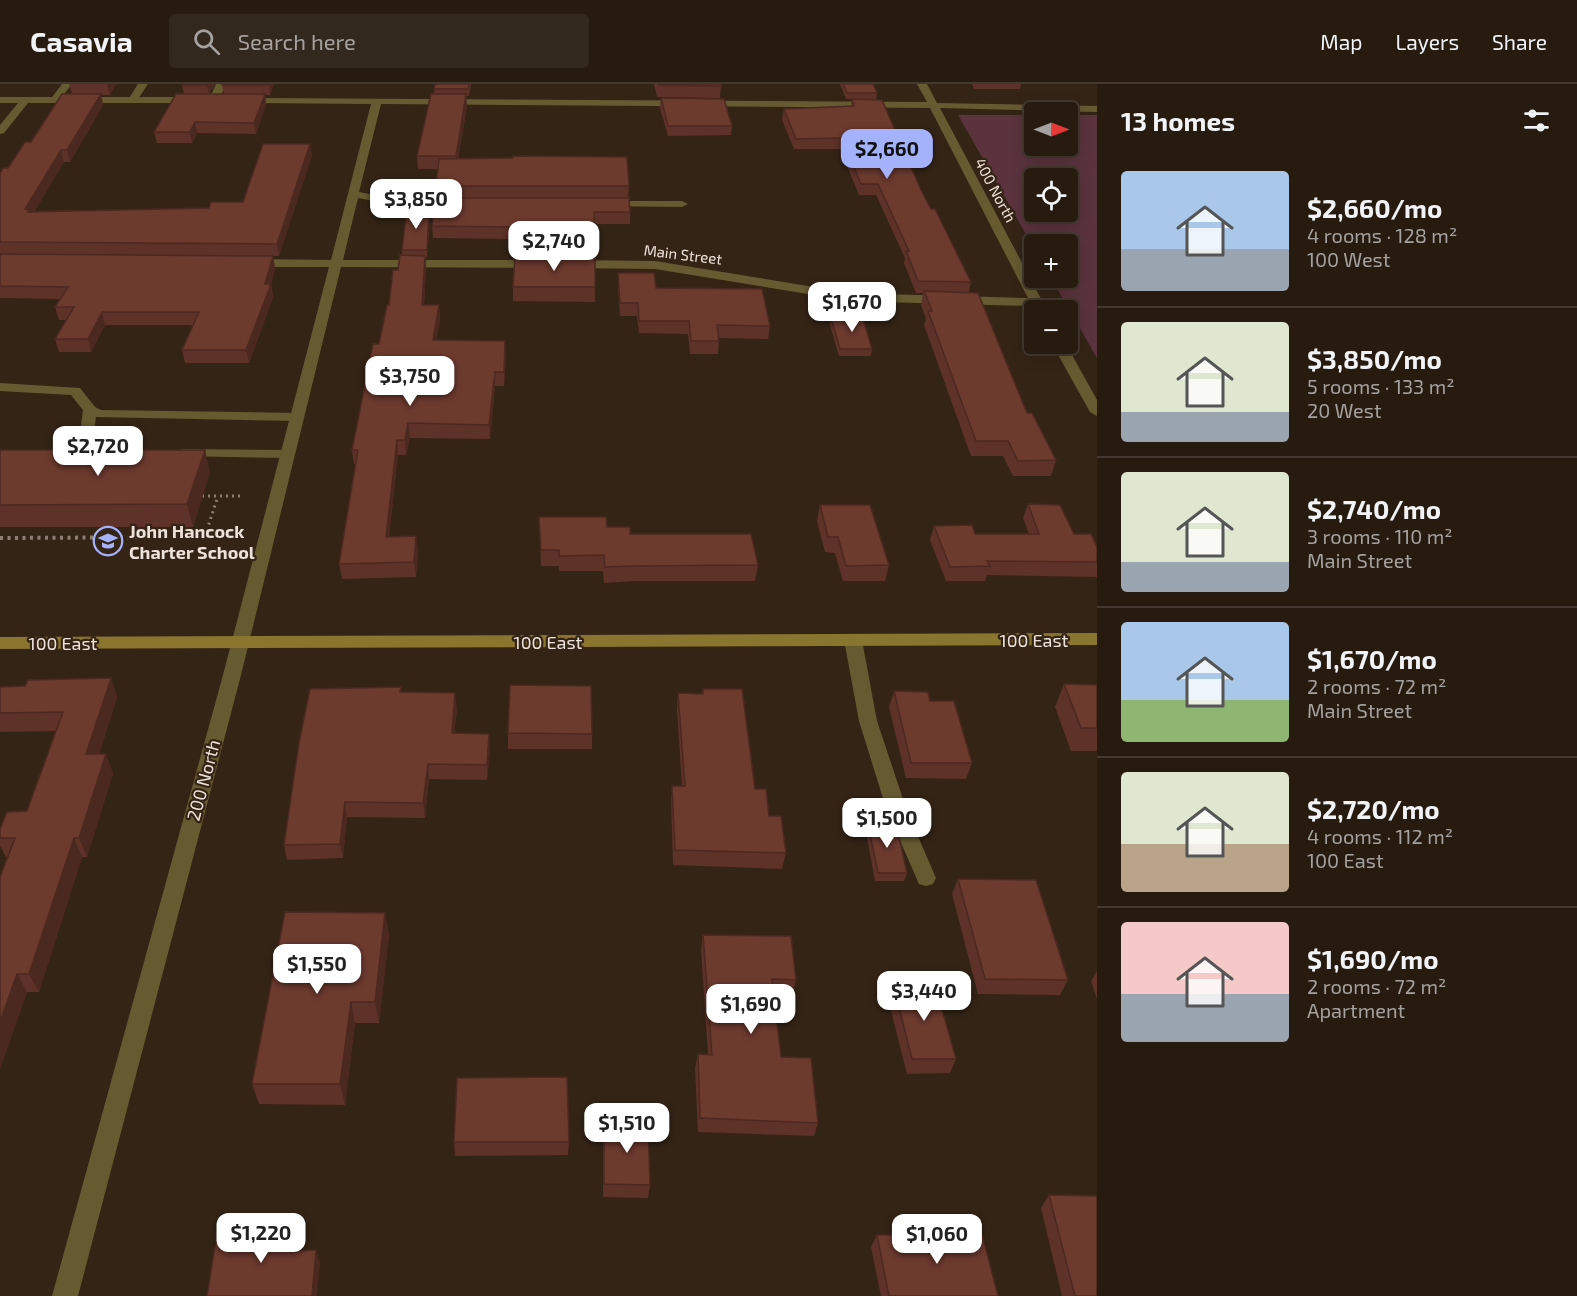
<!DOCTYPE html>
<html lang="en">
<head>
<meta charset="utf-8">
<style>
	body { margin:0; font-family:"Exo 2",sans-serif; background:#33281e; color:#f1f3f6; height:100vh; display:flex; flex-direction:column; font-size:22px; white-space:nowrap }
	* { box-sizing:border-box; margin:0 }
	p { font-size:20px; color:#a4a19f }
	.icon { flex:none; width:33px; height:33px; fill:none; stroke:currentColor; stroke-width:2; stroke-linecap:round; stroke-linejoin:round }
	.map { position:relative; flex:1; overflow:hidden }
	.side { display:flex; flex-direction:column; background:#271b10; width:480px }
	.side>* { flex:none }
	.needle { width:39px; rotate:90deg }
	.fabs { position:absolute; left:1024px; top:18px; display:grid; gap:12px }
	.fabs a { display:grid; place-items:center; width:54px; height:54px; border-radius:6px; background:#271b10; box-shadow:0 3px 15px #0003,0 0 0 2px #433930; font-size:30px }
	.price { position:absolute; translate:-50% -51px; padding:0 14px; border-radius:12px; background:#fff; color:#222; font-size:20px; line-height:39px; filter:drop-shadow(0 2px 3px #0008) }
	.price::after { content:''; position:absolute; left:50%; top:36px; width:18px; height:14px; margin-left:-9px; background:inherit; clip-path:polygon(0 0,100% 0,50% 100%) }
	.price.selected { background:#a4b2fc; color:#111 }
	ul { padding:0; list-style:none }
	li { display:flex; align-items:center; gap:18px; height:150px; padding:0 24px }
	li+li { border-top:2px solid #433930 }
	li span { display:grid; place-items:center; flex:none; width:168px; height:120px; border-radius:6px; color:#555 }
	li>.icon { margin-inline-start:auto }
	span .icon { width:72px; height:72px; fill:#fffc; stroke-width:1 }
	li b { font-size:26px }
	h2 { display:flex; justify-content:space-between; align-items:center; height:72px; padding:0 24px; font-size:26px }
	header { display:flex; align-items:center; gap:36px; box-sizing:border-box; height:84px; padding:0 30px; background:#271b10; border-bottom:2px solid #433930 }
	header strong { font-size:28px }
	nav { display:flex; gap:33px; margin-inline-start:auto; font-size:21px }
	.search { width:420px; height:54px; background:#33281e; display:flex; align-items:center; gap:15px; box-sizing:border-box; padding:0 21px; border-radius:6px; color:#a4a19f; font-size:22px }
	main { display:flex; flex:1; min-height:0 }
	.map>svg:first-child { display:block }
</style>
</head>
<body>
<header>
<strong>Casavia</strong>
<div class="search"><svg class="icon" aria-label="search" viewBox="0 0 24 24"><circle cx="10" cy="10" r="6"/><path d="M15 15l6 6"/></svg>Search here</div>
<nav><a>Map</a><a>Layers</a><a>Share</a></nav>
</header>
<main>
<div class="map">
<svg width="1097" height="1212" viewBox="0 0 1097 1212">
	<rect width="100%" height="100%" fill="#342416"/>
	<path fill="#5a333d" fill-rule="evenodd" d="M 958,31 L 1035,31 L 1035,62 L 1068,62 L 1068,31 L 1097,31 L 1097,274 L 1051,194 L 1068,194 L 1068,160 L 1035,160 L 1035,166 ZM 1035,94 L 1068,94 L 1068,128 L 1035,128 Z"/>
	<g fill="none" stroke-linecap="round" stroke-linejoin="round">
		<path stroke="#8c7e72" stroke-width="3" stroke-dasharray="2 4" stroke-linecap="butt" d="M 202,412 L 240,412
			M 205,452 L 218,412"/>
		<path stroke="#8c7e72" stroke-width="4" stroke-dasharray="3 4.5" stroke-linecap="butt" d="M 0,454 L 205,453 L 206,450"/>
		<path fill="#665a31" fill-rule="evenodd" d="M 62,0 L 72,0 L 58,18 L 52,18 L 50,16 Z
			M 138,0 L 148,0 L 136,18 L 130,18 L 128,16 Z
			M 216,0 L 226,0 L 219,16 L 214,19 L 209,16 Z
			M 0,299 L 80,304 L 95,323 L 101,326 L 297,329 L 304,333 L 297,337 L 96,333 L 92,362 L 114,366 L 116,369 C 106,378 87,374 78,364 L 83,326 L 71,311 L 0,307 Z
			M 182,365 L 288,366 L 295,370 L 288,374 L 177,372 L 175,369 Z
			M 853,550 L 859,552 L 862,556 L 877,637 L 907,727 L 936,794 L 933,800 L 926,802 L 919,800 L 887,727 L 859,637 L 844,556 L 847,552 Z"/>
		<path fill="#665a31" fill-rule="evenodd" d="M 917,0 L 927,0 L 937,19 L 1097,22 L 1097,28 L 940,24 L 1047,226 L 1035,226 L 1032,222 L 881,218 L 820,212 L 655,185 L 570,184 L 564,180 L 570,176 L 655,177 L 820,204 L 881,210 L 1028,214 L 930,24 L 381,20 L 359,108 L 406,117 L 458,117 L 464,120 L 458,123 L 406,123 L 358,114 L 343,176 L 540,176 L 546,180 L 540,184 L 341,183 L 241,591 L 78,1212 L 52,1212 L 223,591 L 329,183 L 249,183 L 243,179 L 249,175 L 331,176 L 371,20 L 242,19 L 239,18 L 239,14 L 927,18 Z
			M 0,13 L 196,13 L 201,16 L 196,19 L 28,19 L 4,49 L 0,50 L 0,41 L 18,19 L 0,19 Z
			M 606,117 L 682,117 L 688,120 L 682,123 L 602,122 L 600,120 Z
			M 1052,260 L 1066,260 L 1097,316 L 1097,332 L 1090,328 Z"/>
		<path fill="#8a752f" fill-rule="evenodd" d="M 1097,549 L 1097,561 L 0,565 L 0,553 Z"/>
	</g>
	<path fill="#5e3228" d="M 69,0 L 116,0 L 110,11 L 101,11 L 103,21 L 70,78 L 64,78 L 34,127 L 209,124 L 243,118 L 310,60 L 312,71 L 279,172 L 273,172 L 275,184 L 271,200 L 273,213 L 249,279 L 185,279 L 182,266 L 193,241 L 105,241 L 91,268 L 59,268 L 55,255 L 66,236 L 59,236 L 55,223 L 60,215 L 0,214 L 0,89 L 8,84 L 72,10 Z
		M 215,0 L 209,10 L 224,10 L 222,1 L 274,0 L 270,11 L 265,11 L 266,21 L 256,50 L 197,49 L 192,59 L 157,59 L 154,48 L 184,10 L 182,1 Z
		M 435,0 L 471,0 L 469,12 L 466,12 L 467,22 L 458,75 L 629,102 L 628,114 L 630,128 L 630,140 L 594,140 L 595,218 L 513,217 L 513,203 L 516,172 L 516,155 L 433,154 L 432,142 L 437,114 L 436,102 L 438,85 L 418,85 L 417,72 L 434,10 Z
		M 654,0 L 721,0 L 720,14 L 657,13 Z
		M 840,0 L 873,0 L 877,9 L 876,15 L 846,15 Z
		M 972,0 L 1021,0 L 1020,5 L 974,5 Z
		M 661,14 L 732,42 L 731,51 L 668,52 L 660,24 Z
		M 852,15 L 921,106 L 971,198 L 969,208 L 1027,329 L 1056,376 L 1051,392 L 1013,392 L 1003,372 L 971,372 L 924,241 L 926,234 L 921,221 L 923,209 L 916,209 L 904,179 L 905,174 L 876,111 L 859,111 L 840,65 L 794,65 L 782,36 L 784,25 L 851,22 Z
		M 430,134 L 427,173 L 426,173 L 426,185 L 424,221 L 439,221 L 440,235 L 436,256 L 506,271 L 504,302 L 495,302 L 490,355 L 410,354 L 406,371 L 398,371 L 389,453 L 418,467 L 416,493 L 342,495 L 339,480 L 356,380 L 354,380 L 352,366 L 402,171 L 402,166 Z
		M 618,189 L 656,204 L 770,242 L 768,255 L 719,254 L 718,270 L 690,270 L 688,250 L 639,249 L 637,232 L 620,232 L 618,202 Z
		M 831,234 L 872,265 L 871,272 L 839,272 L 830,241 Z
		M 0,366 L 210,388 L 193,443 L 0,443 Z
		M 1028,420 L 1074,450 L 1097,463 L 1097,493 L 987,491 L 985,497 L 946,497 L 930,456 L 934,442 L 975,450 L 1029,450 L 1023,434 Z
		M 820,421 L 889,481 L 885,497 L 843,497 L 835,469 L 825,468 L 817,437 Z
		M 539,433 L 607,443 L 630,450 L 758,481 L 755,497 L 633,497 L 604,499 L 603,487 L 559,487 L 559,482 L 541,482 Z
		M 111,594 L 117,613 L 99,670 L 113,689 L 87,773 L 82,773 L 39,908 L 27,908 L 0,985 L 0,793 L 7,773 L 6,773 L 0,762 L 0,745 L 27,727 L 56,647 L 0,648 L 0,603 L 25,602 Z
		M 1064,600 L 1097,601 L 1097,667 L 1071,667 L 1055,623 Z
		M 703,605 L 769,732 L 786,769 L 782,785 L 673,781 L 671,717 L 672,702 L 682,702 L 677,625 L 678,609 L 702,610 Z
		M 894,607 L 930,617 L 972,679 L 966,695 L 906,694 L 889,623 Z
		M 402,608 L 457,624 L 454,649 L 490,664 L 487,696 L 429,695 L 425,734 L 347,733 L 343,774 L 287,776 L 284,761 Z
		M 508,649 L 592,650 L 592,665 L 508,665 Z
		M 868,740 L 907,789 L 904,797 L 875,797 L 866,748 Z
		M 958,795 L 1068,896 L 1060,911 L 978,910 L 952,810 Z
		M 385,829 L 389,851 L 379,939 L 355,939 L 345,1021 L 259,1020 L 252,1000 Z
		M 703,851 L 796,896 L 793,910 L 774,910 L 781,973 L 818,1039 L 814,1052 L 698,1048 L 695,984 L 698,970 L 708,970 L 701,866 Z
		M 1097,887 L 1097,915 L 1091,897 Z
		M 893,900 L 956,975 L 950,989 L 907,990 L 888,915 Z
		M 604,1040 L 650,1101 L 648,1114 L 603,1113 L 603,1054 Z
		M 454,1058 L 569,1058 L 568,1071 L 455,1072 Z
		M 1049,1111 L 1097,1212 L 1062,1212 L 1041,1124 Z
		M 877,1151 L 998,1212 L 881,1212 L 871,1163 Z"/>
	<path fill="#4c2920" d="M 107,0 L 116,0 L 110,11 Z
		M 208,0 L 215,0 L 209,11 L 207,1 Z
		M 269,0 L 274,0 L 270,11 L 269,1 Z
		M 101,10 L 103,21 L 70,78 L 67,66 Z
		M 265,10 L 266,21 L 256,50 L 254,39 Z
		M 466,10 L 467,22 L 456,85 L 456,72 Z
		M 195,38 L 197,49 L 192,59 L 190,48 Z
		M 310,60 L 312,71 L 279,172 L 277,160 Z
		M 61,66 L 64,78 L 32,132 L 25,125 Z
		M 429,127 L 430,134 L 427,173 L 427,166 Z
		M 273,172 L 275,184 L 270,201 L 273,213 L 249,279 L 246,266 Z
		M 425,172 L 426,185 L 423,235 L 422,221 Z
		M 439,221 L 440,235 L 434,270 L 433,256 Z
		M 102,228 L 105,241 L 91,268 L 88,255 Z
		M 505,257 L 506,271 L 504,302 L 504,288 Z
		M 495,288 L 495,302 L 490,355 L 489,341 Z
		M 408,339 L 410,354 L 406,371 L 405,356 Z
		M 397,356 L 398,371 L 387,468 L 386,453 Z
		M 205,366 L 210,388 L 193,443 L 187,420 Z
		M 416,452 L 418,467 L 416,493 L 414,478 Z
		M 111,594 L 117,613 L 93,689 L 86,670 Z
		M 455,609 L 457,624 L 453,664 L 452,649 Z
		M 489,650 L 490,664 L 487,696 L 487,681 Z
		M 106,670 L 113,689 L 87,773 L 79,754 Z
		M 428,680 L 429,695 L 425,734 L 423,719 Z
		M 345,718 L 347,733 L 343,774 L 340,760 Z
		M 74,754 L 82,773 L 39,908 L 29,890 Z
		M 385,829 L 389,851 L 379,939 L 375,918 Z
		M 17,890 L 27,908 L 0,985 L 0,938 Z
		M 351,918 L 355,939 L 345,1021 L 340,1000 Z
		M 296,1142 L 301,1155 L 298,1179 L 294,1167 Z
		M 316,1166 L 320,1179 L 317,1212 L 312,1212 Z"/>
	<path fill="#6d3a2e" stroke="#4c2920" stroke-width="1.5" d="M 183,0 L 208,0 L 207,1 L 182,1 Z
		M 222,0 L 269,0 L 269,1 L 222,1 Z
		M 435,0 L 469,0 L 468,5 L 434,5 Z
		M 658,0 L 721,0 L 722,2 L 658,1 Z
		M 843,0 L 873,0 L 877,9 L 847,9 Z
		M 62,10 L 101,10 L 67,66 L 61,66 L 25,125 L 30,126 L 28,128 L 209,124 L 211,118 L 243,118 L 263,60 L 310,60 L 277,160 L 0,158 L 0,89 L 3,84 L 8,84 L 25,58 L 31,58 Z
		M 176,10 L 265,10 L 254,39 L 195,38 L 190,48 L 154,48 Z
		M 431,10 L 466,10 L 456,72 L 417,72 Z
		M 661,14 L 724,15 L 732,42 L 668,42 Z
		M 852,15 L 882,16 L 921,106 L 931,125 L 935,125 L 971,198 L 918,197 L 906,167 L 909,167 L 878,100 L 861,100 L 842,54 L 796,55 L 784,25 L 854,22 Z
		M 513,72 L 627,73 L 629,102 L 436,102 L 439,75 L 513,74 Z
		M 435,114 L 629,114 L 630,128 L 594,128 L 595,162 L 516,162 L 517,143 L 432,142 Z
		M 407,125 L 429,127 L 427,166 L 402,166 Z
		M 0,170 L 273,172 L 265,200 L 271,200 L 246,266 L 182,266 L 199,228 L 102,228 L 88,255 L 55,255 L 74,223 L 55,223 L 68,203 L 0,202 Z
		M 400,171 L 425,172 L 422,221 L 439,221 L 433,256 L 505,257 L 504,288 L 495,288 L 489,341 L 408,339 L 405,356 L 397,356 L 386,453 L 416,452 L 414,478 L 339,480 L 358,366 L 352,366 L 373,260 L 379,260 L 387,221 L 389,221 L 393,186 L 398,186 Z
		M 515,172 L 595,173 L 595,203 L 513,203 Z
		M 618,189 L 654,189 L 656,204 L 762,205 L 770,242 L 717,241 L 719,257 L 691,257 L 689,237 L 639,237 L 638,219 L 620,219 Z
		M 924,207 L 978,209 L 1027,329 L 1032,329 L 1056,376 L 1018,377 L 1008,357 L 976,357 L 928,227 L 932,227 Z
		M 831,234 L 863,234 L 872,265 L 840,265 Z
		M 0,366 L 205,366 L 187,420 L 0,421 Z
		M 1028,420 L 1060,421 L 1074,450 L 1091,450 L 1097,463 L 1097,478 L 987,477 L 990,482 L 950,483 L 934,442 L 972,441 L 975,450 L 1039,450 Z
		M 820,421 L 870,421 L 889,481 L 846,482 L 838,453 L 828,453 Z
		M 539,433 L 606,433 L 607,443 L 630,443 L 630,450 L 751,450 L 758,481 L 633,482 L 605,483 L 604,471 L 559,472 L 559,466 L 541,466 Z
		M 111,594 L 86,670 L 106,670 L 79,754 L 74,754 L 29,890 L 17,890 L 0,938 L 0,793 L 15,754 L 0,754 L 0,745 L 7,728 L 27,727 L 63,628 L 0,629 L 0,603 L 25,602 L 28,596 Z
		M 1064,600 L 1097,601 L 1097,644 L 1081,644 Z
		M 510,601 L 591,602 L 592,650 L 508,649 Z
		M 401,603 L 400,608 L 455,609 L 452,649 L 489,650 L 487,681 L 428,680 L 423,719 L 345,718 L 340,760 L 284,761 L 299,659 L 310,605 Z
		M 703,605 L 742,605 L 755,705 L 766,705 L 769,732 L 781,732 L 786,769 L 675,766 L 672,702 L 685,702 L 678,609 L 703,610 Z
		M 894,607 L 928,608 L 930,617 L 954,617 L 972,679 L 911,679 Z
		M 868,740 L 896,740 L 907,789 L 878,789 Z
		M 958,795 L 1036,796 L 1068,896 L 985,895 Z
		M 285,828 L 385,829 L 375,918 L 351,918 L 340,1000 L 252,1000 Z
		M 703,851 L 791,852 L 796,896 L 772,895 L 781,973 L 811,974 L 818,1039 L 700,1034 L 698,970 L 712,971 Z
		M 893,900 L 935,900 L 956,975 L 912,975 Z
		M 567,993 L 569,1058 L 454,1058 L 457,994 Z
		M 604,1040 L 648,1040 L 650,1101 L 604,1100 Z
		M 1049,1111 L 1097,1112 L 1097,1212 L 1075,1212 Z
		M 296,1142 L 294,1167 L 316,1166 L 312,1212 L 207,1212 L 218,1144 Z
		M 982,1150 L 998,1212 L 889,1212 L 877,1151 Z"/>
	<defs>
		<g id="school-ring" transform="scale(1.5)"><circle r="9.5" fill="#342416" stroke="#a4b2fc" stroke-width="1.5"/><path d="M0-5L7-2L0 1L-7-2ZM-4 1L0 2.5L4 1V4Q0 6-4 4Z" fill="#a4b2fc"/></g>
	</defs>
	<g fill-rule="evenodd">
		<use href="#school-ring" x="108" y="457"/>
	</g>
	<g text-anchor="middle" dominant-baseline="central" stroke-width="4.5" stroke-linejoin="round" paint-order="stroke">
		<g font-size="15" fill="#ede2d9" stroke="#342416">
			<text transform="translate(996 106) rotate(62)">400 North</text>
			<text transform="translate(683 170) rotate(7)">Main Street</text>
		</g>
		<g font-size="18" font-weight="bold" fill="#ede2d9" stroke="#342416" text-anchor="start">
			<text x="129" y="447">John Hancock<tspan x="129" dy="21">Charter School</tspan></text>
		</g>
		<g font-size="18" fill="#ede2d9" stroke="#342416">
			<text x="1034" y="556">100 East</text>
			<text x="548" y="558">100 East</text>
			<text x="63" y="559">100 East</text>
			<text transform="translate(203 696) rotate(-75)">200 North</text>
		</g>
	</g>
</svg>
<div class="fabs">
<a><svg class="needle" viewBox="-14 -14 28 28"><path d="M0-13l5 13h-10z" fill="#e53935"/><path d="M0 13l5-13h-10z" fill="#a4a19f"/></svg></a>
<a><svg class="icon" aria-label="locate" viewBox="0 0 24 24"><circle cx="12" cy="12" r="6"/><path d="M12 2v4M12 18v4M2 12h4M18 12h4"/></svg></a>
<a>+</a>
<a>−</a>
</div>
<b class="price selected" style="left:887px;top:96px">$2,660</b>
<b class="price" style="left:416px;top:146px">$3,850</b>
<b class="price" style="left:554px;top:188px">$2,740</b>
<b class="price" style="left:852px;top:249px">$1,670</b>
<b class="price" style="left:410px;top:323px">$3,750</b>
<b class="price" style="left:98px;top:393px">$2,720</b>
<b class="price" style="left:887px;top:765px">$1,500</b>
<b class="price" style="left:317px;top:911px">$1,550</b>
<b class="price" style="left:924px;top:938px">$3,440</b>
<b class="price" style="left:751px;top:951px">$1,690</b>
<b class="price" style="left:627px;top:1070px">$1,510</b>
<b class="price" style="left:261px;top:1180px">$1,220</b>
<b class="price" style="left:937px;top:1181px">$1,060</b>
</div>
<section class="side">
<h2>13 homes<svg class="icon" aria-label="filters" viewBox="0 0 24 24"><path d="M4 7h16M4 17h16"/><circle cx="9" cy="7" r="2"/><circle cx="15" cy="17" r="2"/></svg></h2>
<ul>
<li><span style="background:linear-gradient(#a9c7e8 65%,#9aa5b1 0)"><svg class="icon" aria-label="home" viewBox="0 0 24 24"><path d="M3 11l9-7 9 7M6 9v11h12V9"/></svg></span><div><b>$2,660/mo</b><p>4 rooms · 128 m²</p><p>100 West</p></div></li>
<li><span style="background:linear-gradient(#dfe7d0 75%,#9aa5b1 0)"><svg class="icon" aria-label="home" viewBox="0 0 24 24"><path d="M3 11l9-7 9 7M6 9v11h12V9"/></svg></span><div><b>$3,850/mo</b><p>5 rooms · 133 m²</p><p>20 West</p></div></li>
<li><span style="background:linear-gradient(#dfe7d0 75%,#9aa5b1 0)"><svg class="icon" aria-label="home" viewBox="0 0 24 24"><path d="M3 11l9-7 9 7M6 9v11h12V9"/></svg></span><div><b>$2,740/mo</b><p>3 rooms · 110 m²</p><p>Main Street</p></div></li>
<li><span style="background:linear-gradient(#a9c7e8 65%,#8fb573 0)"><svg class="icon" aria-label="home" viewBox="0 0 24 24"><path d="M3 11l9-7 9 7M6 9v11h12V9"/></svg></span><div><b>$1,670/mo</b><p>2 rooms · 72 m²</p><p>Main Street</p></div></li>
<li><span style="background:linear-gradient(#dfe7d0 60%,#b9a48a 0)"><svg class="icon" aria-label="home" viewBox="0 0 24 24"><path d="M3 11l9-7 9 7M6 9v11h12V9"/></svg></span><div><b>$2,720/mo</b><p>4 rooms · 112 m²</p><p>100 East</p></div></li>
<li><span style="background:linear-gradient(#f6c9c9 60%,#9aa5b1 0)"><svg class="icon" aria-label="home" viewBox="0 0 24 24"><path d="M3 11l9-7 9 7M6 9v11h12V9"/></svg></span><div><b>$1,690/mo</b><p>2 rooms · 72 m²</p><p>Apartment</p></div></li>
</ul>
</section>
</main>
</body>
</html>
